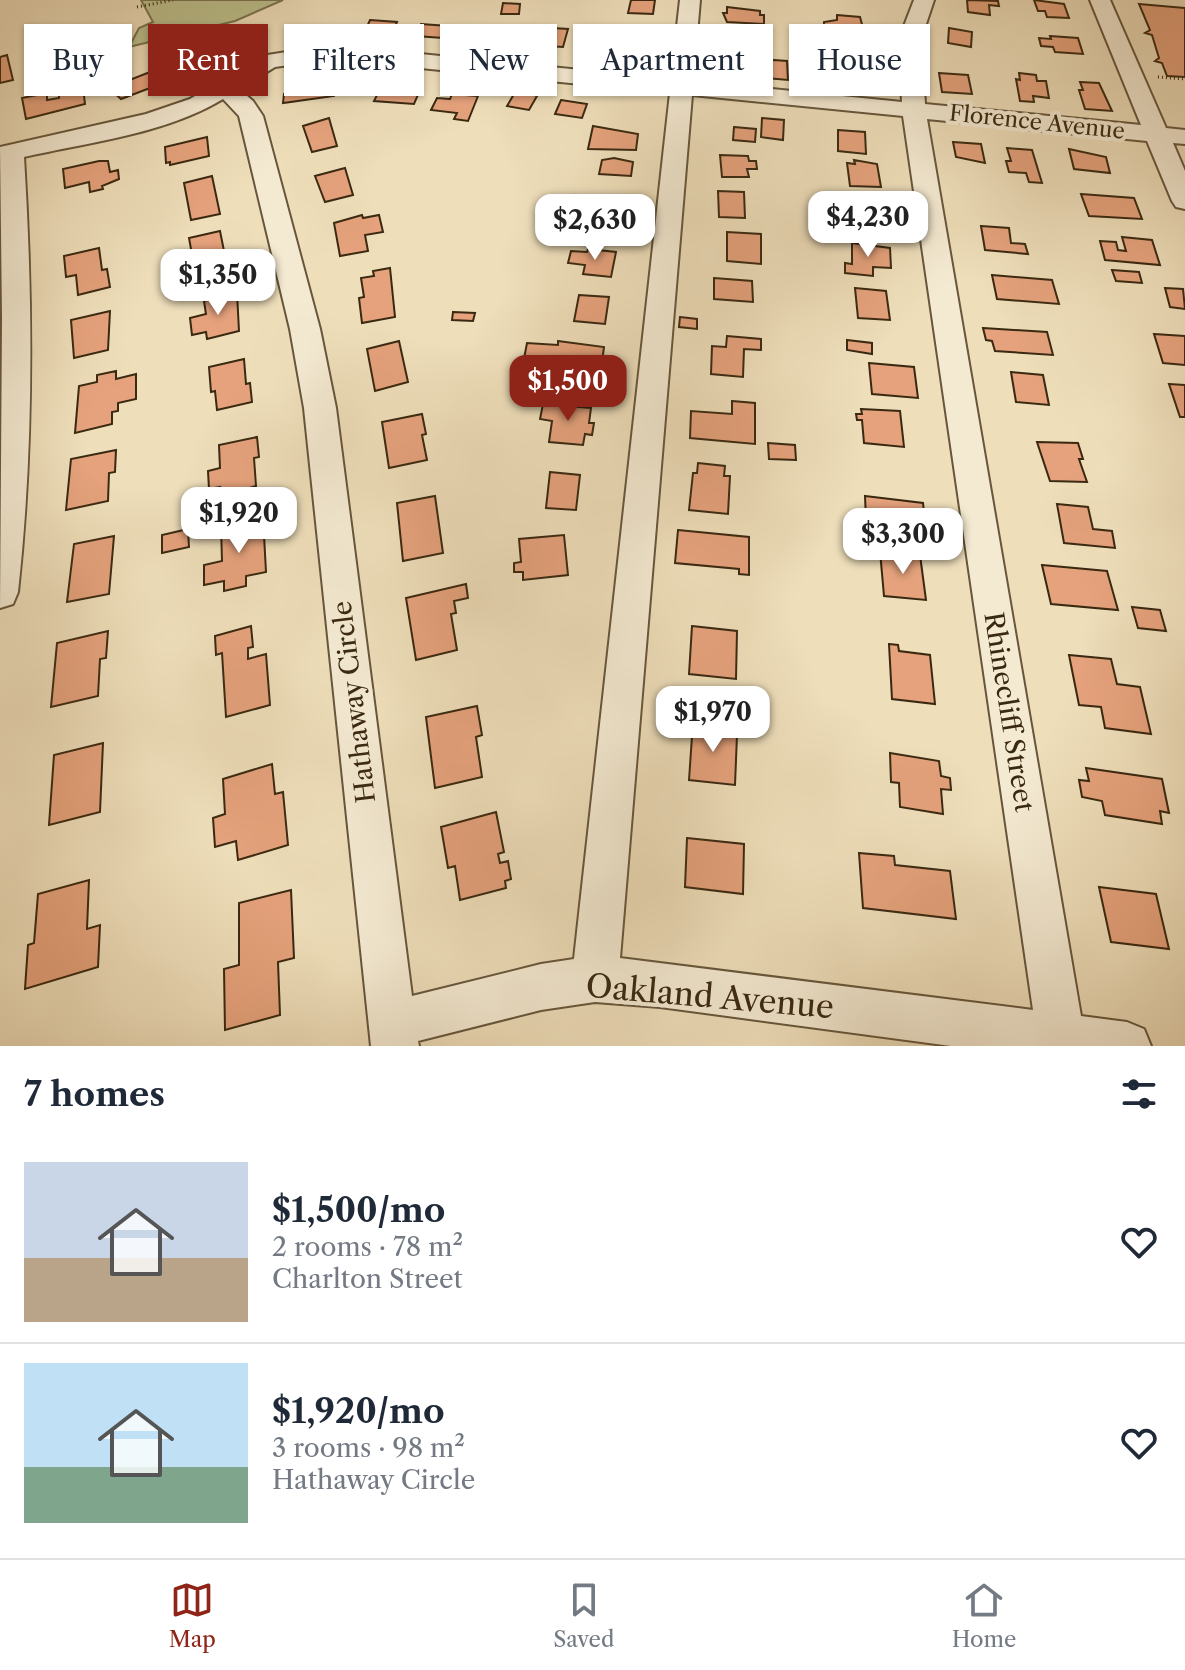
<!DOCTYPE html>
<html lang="en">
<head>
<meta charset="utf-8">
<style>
	body { margin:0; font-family:"Libre Caslon Text",serif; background:#f2f2f3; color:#1f2937; height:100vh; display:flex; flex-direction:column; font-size:30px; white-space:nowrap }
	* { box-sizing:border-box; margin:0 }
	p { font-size:26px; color:#747a83 }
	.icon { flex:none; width:44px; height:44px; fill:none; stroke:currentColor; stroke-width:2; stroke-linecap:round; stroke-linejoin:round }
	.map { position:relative; height:1046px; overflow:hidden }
	.side { display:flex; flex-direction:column; background:#fff; flex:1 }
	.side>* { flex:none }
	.guide { position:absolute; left:24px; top:24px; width:1138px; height:72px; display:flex; gap:16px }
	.price { position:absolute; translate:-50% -68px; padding:0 18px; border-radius:16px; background:#fff; color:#222; font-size:26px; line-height:52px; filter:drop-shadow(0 2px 4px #0008) }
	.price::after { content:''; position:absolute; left:50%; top:48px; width:24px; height:18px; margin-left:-12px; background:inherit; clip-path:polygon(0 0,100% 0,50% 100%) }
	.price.current { background:#8f2418; color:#fff }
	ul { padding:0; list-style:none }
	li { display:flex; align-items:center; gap:24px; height:200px; padding:0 24px }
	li+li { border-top:2px solid #e0e1e3 }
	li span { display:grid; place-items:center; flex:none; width:224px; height:160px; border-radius:0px; color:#555 }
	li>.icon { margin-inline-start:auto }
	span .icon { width:96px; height:96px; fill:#fffc; stroke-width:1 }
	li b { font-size:34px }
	h2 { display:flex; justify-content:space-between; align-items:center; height:96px; padding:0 24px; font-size:34px }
	.chip { padding:0 28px; border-radius:0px; background:#fff; box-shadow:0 2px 6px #0004; font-size:28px; line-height:72px }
	.chip.current { background:#8f2418; color:#fff }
	.tab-bar { display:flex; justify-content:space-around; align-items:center; height:112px; border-top:2px solid #e0e1e3; background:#fff; font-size:22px; color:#747a83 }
	.tab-bar a { display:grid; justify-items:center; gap:4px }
	.tab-bar .current { color:#8f2418 }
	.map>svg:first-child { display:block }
</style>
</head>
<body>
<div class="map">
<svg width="1185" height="1046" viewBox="0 0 1185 1046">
	<rect width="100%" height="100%" fill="#eedeba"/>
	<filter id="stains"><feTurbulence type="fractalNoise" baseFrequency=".0025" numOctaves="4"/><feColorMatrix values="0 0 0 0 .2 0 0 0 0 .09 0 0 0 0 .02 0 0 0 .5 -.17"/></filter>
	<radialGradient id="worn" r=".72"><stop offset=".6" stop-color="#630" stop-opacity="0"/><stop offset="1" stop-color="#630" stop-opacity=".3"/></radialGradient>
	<path fill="#bcc08d" stroke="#7b744f" stroke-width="2" d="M 141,0 L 283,0 L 235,21 L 129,47 L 139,28 L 153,22 Z"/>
	<path fill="#e5a27c" stroke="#3a2911" stroke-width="2" d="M 631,0 L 655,0 L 653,14 L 628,13 Z
		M 967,0 L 998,1 L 999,6 L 989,5 L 990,15 L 968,12 Z
		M 1034,0 L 1064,4 L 1069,18 L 1047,17 L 1045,11 L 1038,11 Z
		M 503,3 L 520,4 L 519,14 L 501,14 Z
		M 1139,4 L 1185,8 L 1185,77 L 1167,76 L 1162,63 L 1155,61 L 1159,58 L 1152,35 L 1145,33 L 1150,30 Z
		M 727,7 L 760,11 L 760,15 L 764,15 L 764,24 L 727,22 L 723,13 L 727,13 Z
		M 837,15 L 860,17 L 863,28 L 860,27 L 860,33 L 824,30 L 824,22 L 837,20 Z
		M 370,20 L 397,22 L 392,34 L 364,33 Z
		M 421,24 L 448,26 L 443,38 L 416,36 Z
		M 535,27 L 568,29 L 563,47 L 529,45 Z
		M 949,28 L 972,32 L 971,47 L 948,43 Z
		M 481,31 L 503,35 L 497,50 L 472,51 Z
		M 588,33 L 615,36 L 609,58 L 582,52 Z
		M 1050,36 L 1078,38 L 1083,54 L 1055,52 L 1053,47 L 1041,46 L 1039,38 L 1051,39 Z
		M 625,38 L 652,43 L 649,60 L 646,60 L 645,64 L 627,63 L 628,59 L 624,58 Z
		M 714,41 L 741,43 L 741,65 L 712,63 Z
		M 840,49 L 864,55 L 865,80 L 837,78 Z
		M 7,55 L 13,80 L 0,83 L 0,57 Z
		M 774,60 L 787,61 L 788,80 L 766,78 L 765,62 Z
		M 173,63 L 187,74 L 121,99 L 109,88 Z
		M 939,73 L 968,75 L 972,94 L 942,92 Z
		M 1019,73 L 1036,75 L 1037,81 L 1046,81 L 1049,98 L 1033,96 L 1034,102 L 1020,101 L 1016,79 L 1020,80 Z
		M 334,82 L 334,96 L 283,103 L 284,94 L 293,93 L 294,85 Z
		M 1080,82 L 1099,83 L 1112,111 L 1085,109 L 1079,90 L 1083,90 Z
		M 381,87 L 420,90 L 414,104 L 374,101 Z
		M 83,88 L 85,104 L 26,119 L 22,98 L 47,93 L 47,100 L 59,98 L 59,93 Z
		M 517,89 L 537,96 L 529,110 L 507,106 Z
		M 452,94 L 478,96 L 468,121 L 454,119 L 457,113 L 431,110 L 437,98 L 450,99 Z
		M 561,100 L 587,104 L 582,118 L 555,114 Z
		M 329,118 L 337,146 L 312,152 L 303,126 Z
		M 762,118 L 784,120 L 783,140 L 761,137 Z
		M 593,126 L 638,134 L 636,150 L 588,149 Z
		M 734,127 L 756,129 L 755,142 L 733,140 Z
		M 838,130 L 865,132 L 866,154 L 838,151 Z
		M 207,137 L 209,156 L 170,165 L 170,162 L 166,163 L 165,147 Z
		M 953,142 L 981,144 L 985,163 L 956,157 Z
		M 1007,148 L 1032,150 L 1042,183 L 1029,182 L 1026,173 L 1009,172 L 1006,161 L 1011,161 Z
		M 1069,149 L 1106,157 L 1110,173 L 1074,169 Z
		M 720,155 L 748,156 L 749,161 L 756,161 L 757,169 L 747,169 L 749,177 L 722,177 Z
		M 614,158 L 633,162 L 631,176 L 599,174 L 602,160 Z
		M 854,160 L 877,164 L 881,187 L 850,186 L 847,163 L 855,164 Z
		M 99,161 L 108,161 L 110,172 L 118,170 L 119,179 L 102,186 L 103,189 L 90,192 L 89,182 L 65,188 L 63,169 Z
		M 345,168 L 353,195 L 325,202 L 315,176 Z
		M 212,176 L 220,214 L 191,220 L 184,183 Z
		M 718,191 L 744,192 L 745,218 L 719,217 Z
		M 1081,194 L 1134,198 L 1142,219 L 1089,216 Z
		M 575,195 L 609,201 L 605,227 L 572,224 L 573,215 L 551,214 L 554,199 L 574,201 Z
		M 835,199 L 889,202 L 890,212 L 882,211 L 884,221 L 838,219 Z
		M 362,215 L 363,218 L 379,215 L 383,232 L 365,235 L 368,251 L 340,256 L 334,223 Z
		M 981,226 L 1009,228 L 1011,243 L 1025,244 L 1028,254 L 985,250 Z
		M 220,231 L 224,251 L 231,250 L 235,271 L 202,279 L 199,259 L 193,260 L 189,238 Z
		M 727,232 L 761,234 L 761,264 L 727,261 Z
		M 1122,237 L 1152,240 L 1160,265 L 1105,260 L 1100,241 L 1116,242 L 1118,250 L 1126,251 Z
		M 852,243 L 890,248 L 891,268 L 873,267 L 873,276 L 845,273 L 845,263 L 852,264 Z
		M 99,248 L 102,270 L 107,269 L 110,287 L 78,295 L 76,275 L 66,277 L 64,256 Z
		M 588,249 L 616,252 L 611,277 L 583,274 L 585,265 L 568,263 L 571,251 L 587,252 Z
		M 390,268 L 395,317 L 362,323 L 359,298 L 364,297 L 361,278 L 374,276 L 373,271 Z
		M 1112,270 L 1139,272 L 1142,283 L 1116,281 Z
		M 992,275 L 1052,280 L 1059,304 L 997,299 Z
		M 714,278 L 752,281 L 753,302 L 714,299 Z
		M 855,288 L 886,291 L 890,320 L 858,318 Z
		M 1165,288 L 1183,289 L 1185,309 L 1170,307 Z
		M 237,293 L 239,331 L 207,339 L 206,332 L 192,335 L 190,318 L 206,314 L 204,301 Z
		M 579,295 L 609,297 L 605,324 L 574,321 Z
		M 110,311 L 108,350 L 74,358 L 71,320 Z
		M 453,312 L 475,313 L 473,321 L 452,320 Z
		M 680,317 L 697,319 L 697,329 L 679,327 Z
		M 983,328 L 1047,332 L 1053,355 L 995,351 L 992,341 L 986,340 Z
		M 1154,334 L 1185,336 L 1185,365 L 1163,363 Z
		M 727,336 L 761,339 L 761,350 L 744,349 L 743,377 L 711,374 L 712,346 L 726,347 Z
		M 847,340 L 872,343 L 872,354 L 847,350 Z
		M 399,341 L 408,382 L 375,391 L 367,349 Z
		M 558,341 L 604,347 L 601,370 L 523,364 L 527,343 L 558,345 Z
		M 244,359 L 246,384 L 250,383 L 252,402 L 217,410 L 215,391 L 211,392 L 209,367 Z
		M 869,363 L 914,367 L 918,398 L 872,394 Z
		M 116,371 L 116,379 L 136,374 L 136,399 L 118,403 L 118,411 L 112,412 L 112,424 L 75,433 L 79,386 L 97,382 L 97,375 Z
		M 1011,372 L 1043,375 L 1049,405 L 1016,402 Z
		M 1169,384 L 1185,385 L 1185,417 L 1180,417 Z
		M 732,401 L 755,403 L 755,444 L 690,438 L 691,411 L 732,414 Z
		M 543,404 L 591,408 L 589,423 L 594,423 L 592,435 L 585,434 L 583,445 L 549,442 L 552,421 L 540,419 Z
		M 861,409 L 900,411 L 904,447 L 864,443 L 862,420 L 857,420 L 856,414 L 862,414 Z
		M 422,414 L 426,434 L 422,435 L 427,460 L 389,468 L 382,422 Z
		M 257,437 L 259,457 L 254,458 L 256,486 L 220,497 L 220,487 L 209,489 L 208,471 L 220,468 L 219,445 Z
		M 1037,442 L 1078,443 L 1083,459 L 1079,459 L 1087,482 L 1050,481 Z
		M 768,443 L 795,445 L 796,460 L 769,459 Z
		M 116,450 L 115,472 L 109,473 L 108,501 L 66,510 L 71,459 Z
		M 698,463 L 725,466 L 724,476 L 730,476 L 728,514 L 689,510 L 693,473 L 697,473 Z
		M 550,472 L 580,475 L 576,510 L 546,508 Z
		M 435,496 L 443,553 L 403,561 L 397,503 Z
		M 865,496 L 923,503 L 927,540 L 884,535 L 883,522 L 866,520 Z
		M 1057,504 L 1088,507 L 1093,529 L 1112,531 L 1115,548 L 1064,543 Z
		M 263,517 L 266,572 L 246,576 L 246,586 L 224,591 L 224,581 L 204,585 L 204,565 L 222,561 L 221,526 Z
		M 188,529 L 189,547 L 162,553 L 162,535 Z
		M 678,530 L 749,537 L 749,575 L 739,574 L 739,569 L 675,563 Z
		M 564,535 L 568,575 L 523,580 L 523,572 L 514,572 L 514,563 L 521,562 L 519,539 Z
		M 114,536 L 109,594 L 67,602 L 74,544 Z
		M 880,551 L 920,555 L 926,600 L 884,596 Z
		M 1042,565 L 1107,571 L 1118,610 L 1051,604 Z
		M 466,584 L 468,598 L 454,601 L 456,613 L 451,614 L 457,650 L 416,660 L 406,598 Z
		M 1132,607 L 1160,610 L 1166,631 L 1138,628 Z
		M 251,626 L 253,647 L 248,648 L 248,659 L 266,654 L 270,705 L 226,717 L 222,653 L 216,655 L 215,636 Z
		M 692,626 L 737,631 L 736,679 L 689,674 Z
		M 108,631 L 106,658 L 100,659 L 98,696 L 51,707 L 57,643 Z
		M 889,644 L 898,645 L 899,651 L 930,655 L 935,704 L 892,699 Z
		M 1069,655 L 1111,659 L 1117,684 L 1140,687 L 1151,734 L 1105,728 L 1101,707 L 1079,705 Z
		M 477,706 L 482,735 L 476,737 L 482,777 L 435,788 L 426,717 Z
		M 693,722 L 731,727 L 731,734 L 737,735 L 735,785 L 689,780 Z
		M 103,743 L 100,812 L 49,825 L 54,755 Z
		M 890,753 L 939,761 L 941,776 L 950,778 L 951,790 L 941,789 L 943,814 L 900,807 L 899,783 L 891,782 Z
		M 272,764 L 275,794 L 283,792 L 288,845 L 238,860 L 236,841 L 215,847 L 213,818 L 225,814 L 223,779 Z
		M 1086,768 L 1162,779 L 1169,813 L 1160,811 L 1162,824 L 1105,815 L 1102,801 L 1082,797 L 1079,780 L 1089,781 Z
		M 496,812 L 504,852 L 498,854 L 500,863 L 508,861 L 511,879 L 505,881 L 506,888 L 460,900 L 455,866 L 448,868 L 441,827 Z
		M 687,838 L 744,844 L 743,894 L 685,887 Z
		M 859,853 L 894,856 L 895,865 L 950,871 L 956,919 L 863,908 Z
		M 89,880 L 87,929 L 100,925 L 98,967 L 25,989 L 28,945 L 34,943 L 38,894 Z
		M 1099,887 L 1156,894 L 1169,949 L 1111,942 Z
		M 291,890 L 294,958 L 278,962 L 280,1015 L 225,1030 L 224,969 L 239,965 L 239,903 Z"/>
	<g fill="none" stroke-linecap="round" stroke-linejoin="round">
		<g stroke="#67563b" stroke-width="4">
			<path id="minor" d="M 680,0 L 700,0 L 693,81 L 902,102 L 899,39 L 914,0 L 934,0 L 921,39 L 925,104 L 1141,125 L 1090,0 L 1110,0 L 1166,128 L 1185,130 L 1185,144 L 1173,143 L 1185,171 L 1185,209 L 1176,207 L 1172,201 L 1147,141 L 927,119 L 1081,1016 L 1127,1022 L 1144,1029 L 1151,1046 L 951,1046 L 660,1007 L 595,1002 L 541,1010 L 418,1041 L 419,1046 L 371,1046 L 304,408 L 290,329 L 239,116 L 223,99 C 165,134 90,142 24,157 C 33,303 34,447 18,592 L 13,604 L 0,608 L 2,318 L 0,147 L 146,114 L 190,99 L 261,56 L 331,45 L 671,79 ZM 331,59 L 670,93 L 574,959 L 541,964 L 412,996 L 336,408 L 320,329 L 263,116 L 253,101 L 239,89 L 275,67 ZM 692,95 L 903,116 L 1033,1010 L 620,958 Z"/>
		</g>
		<path stroke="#3a2911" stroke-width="3" stroke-dasharray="1 3" stroke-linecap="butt" d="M 137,7 L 173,0
			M 1158,77 L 1185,79"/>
		<use href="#minor" fill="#f4ead2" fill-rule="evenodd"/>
	</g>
	<g text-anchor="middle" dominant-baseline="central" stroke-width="8" stroke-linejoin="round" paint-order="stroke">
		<g font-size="22" fill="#3a2911" stroke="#f4ead2">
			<text transform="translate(1037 122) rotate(6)">Florence Avenue</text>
		</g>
		<g font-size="26" fill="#3a2911" stroke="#f4ead2">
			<text transform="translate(354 702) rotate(-97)">Hathaway Circle</text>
			<text transform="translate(1009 712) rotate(81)">Rhinecliff Street</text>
		</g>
		<g font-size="32" fill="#3a2911" stroke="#f4ead2">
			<text transform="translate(710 996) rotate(5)">Oakland Avenue</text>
		</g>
	</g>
	<rect width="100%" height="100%" filter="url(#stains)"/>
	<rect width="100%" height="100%" fill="url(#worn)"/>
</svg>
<b class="price" style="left:868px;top:259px">$4,230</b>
<b class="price" style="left:595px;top:262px">$2,630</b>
<b class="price" style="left:218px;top:317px">$1,350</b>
<b class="price current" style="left:568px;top:423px">$1,500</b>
<b class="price" style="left:239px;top:555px">$1,920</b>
<b class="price" style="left:903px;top:576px">$3,300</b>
<b class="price" style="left:713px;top:754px">$1,970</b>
<div class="guide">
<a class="chip">Buy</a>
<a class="chip current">Rent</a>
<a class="chip">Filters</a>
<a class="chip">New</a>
<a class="chip">Apartment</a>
<a class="chip">House</a>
</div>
</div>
<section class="side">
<h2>7 homes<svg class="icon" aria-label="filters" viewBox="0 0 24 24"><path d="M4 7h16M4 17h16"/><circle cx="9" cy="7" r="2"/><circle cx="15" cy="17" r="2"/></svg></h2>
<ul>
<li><span style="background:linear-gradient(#c9d6e8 60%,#b9a48a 0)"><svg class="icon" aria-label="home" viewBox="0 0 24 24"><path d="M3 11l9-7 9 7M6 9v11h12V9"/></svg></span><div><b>$1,500/mo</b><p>2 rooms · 78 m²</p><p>Charlton Street</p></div><svg class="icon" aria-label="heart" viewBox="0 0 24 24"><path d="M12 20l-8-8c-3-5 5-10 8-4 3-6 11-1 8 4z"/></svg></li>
<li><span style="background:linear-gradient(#bfe0f5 65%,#7fa58c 0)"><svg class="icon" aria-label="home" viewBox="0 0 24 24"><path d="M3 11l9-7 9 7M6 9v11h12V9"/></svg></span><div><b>$1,920/mo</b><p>3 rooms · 98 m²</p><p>Hathaway Circle</p></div><svg class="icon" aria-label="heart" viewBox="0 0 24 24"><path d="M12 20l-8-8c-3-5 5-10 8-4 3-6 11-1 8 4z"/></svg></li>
</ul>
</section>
<nav class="tab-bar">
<a class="current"><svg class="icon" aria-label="map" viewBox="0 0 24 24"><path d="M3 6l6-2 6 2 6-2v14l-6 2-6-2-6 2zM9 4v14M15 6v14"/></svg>Map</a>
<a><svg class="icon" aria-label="saved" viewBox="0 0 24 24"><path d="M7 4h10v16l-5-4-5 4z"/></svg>Saved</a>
<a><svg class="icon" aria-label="home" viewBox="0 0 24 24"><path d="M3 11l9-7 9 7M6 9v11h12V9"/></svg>Home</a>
</nav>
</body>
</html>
